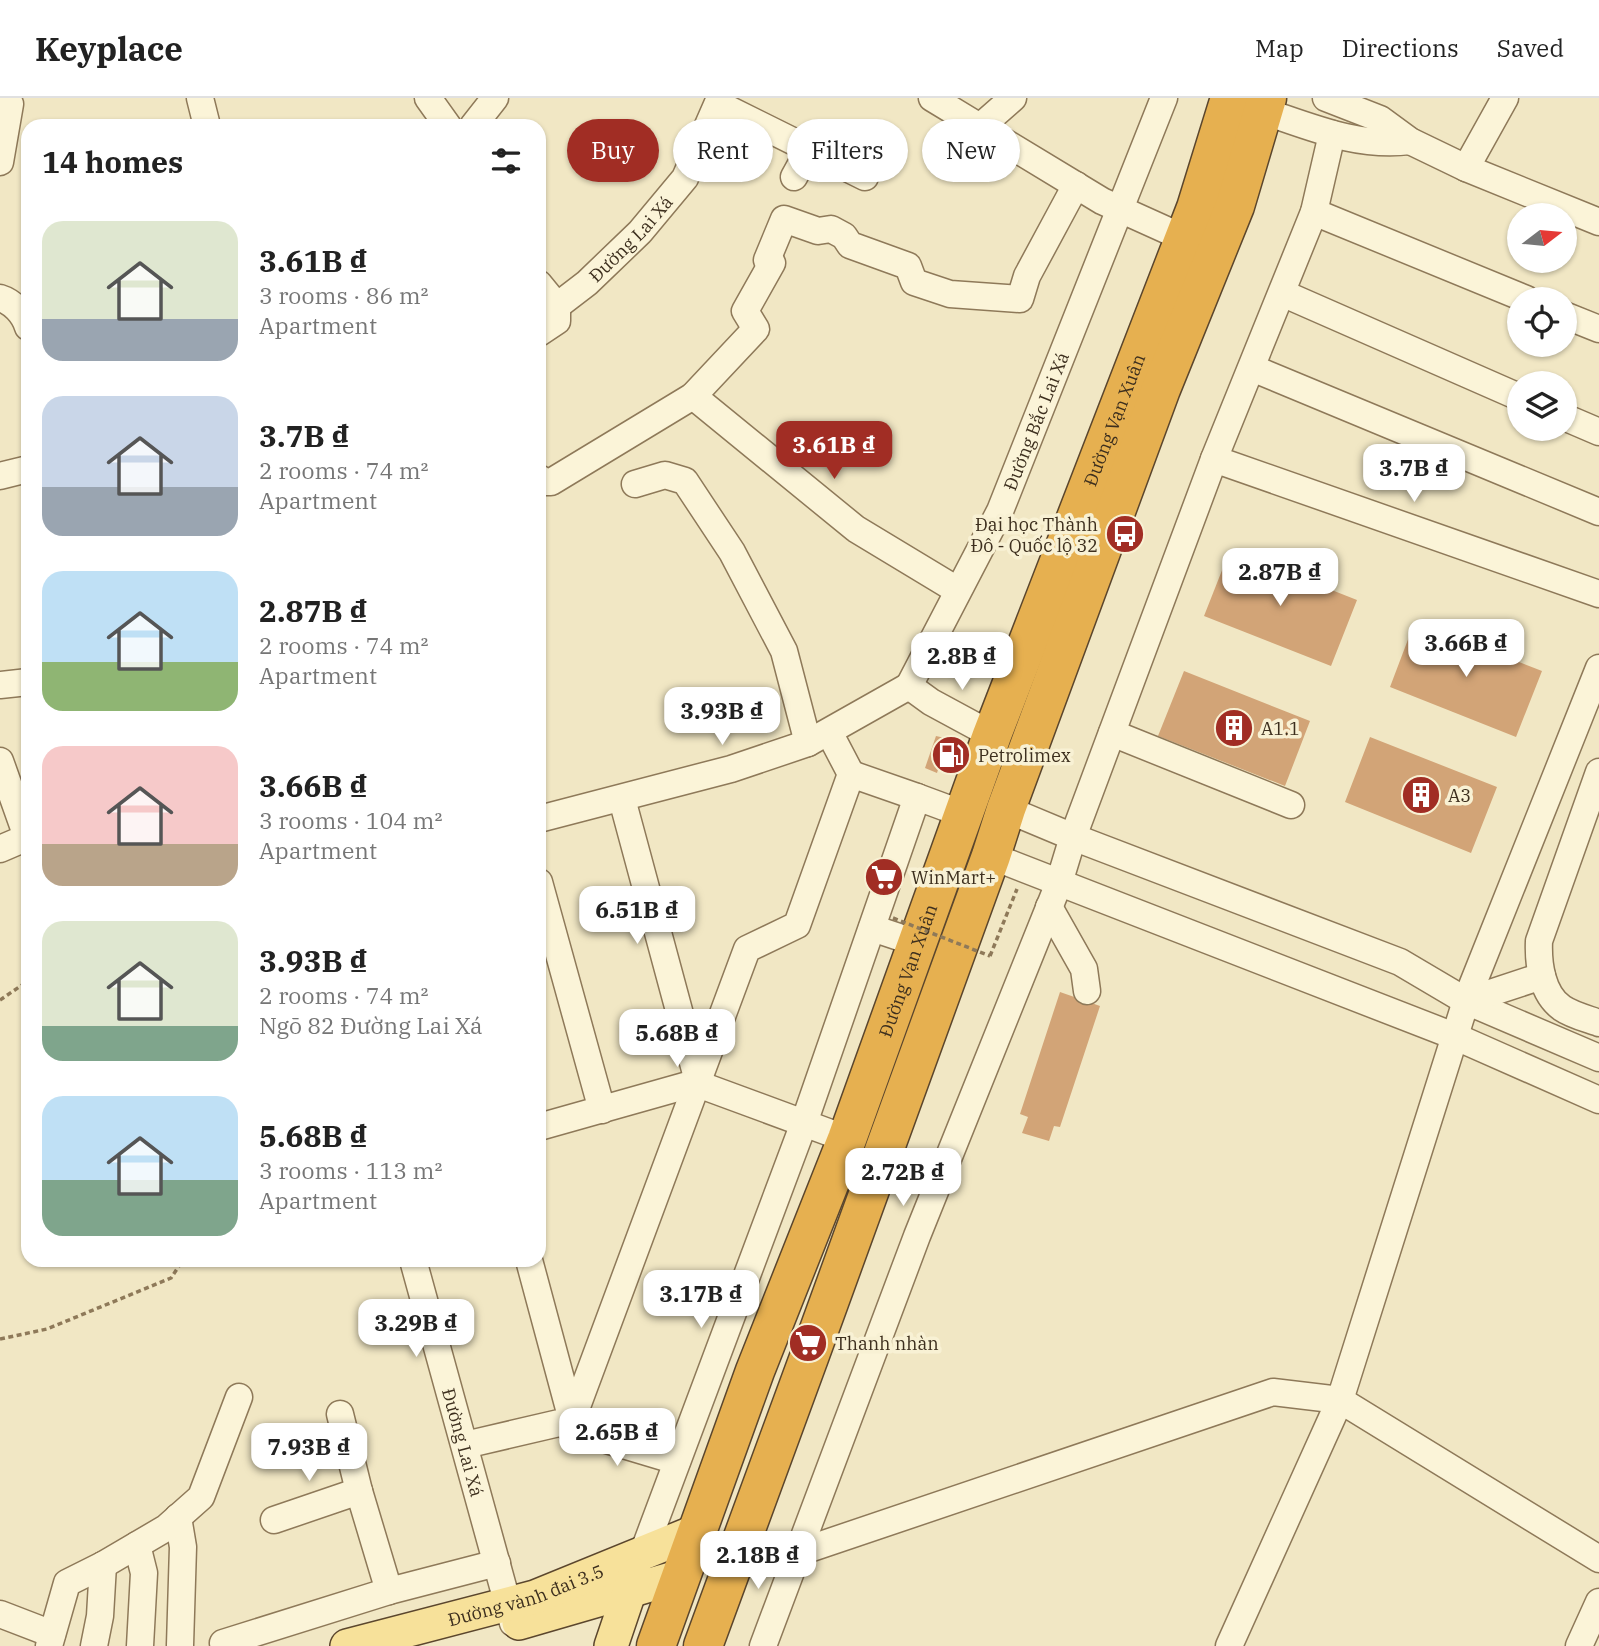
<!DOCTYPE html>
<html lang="en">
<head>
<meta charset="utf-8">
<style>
	body { margin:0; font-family:"IBM Plex Serif",serif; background:#f2f2f2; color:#222; height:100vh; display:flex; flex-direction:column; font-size:26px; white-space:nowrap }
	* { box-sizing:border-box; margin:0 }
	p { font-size:23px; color:#767676 }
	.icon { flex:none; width:38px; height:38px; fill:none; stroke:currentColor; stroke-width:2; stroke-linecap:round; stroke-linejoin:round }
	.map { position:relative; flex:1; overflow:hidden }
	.details { position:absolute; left:21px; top:21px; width:525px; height:1148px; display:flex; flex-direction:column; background:#fff; border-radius:21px; box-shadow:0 2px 5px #0004 }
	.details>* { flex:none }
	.top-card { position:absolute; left:567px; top:21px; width:665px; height:63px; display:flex; gap:14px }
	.needle { width:46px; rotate:74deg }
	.controls { position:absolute; left:1507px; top:105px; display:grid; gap:14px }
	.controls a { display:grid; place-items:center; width:70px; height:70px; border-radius:50%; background:#fff; box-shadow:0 2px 5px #0004; font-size:35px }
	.price { position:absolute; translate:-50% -60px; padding:0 16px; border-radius:14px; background:#fff; color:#222; font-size:23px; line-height:46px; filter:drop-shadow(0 2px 4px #0008) }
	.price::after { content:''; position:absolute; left:50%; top:42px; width:21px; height:16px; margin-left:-10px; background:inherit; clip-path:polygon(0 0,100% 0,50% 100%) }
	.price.on { background:#a12d24; color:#fff }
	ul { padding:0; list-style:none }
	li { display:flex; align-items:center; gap:21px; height:175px; padding:0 21px }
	li span { display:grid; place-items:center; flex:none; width:196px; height:140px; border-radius:21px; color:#555 }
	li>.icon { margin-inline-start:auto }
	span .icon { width:84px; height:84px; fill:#fffc; stroke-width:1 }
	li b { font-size:30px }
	h2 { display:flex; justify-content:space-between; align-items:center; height:84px; padding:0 21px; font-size:30px }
	.pill { padding:0 24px; border-radius:32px; background:#fff; box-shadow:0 2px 5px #0004; font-size:24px; line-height:63px }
	.pill.on { background:#a12d24; color:#fff }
	header { display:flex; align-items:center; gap:42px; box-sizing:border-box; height:98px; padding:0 35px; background:#fff; border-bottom:2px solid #e0e0e0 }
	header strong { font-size:33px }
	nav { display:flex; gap:38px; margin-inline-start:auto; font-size:24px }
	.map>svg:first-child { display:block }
</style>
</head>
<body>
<header>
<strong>Keyplace</strong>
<nav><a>Map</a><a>Directions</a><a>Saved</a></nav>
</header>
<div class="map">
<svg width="1599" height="1548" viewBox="0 0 1599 1548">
	<rect width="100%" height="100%" fill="#f1e7c4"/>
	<path fill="#d2a477" d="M 1230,452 L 1357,502 L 1331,568 L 1204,518 Z
		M 1415,523 L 1542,573 L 1516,639 L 1390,589 Z
		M 1184,573 L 1310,623 L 1285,688 L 1158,638 Z
		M 936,638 L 962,644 L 952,670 L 940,665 L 937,675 L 925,670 Z
		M 1370,639 L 1497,689 L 1471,755 L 1345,704 Z
		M 1060,894 L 1100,908 L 1060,1029 L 1054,1028 L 1049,1043 L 1022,1035 L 1028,1019 L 1020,1016 Z"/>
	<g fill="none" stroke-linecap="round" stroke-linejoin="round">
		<g stroke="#8e7959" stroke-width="29">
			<g id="minor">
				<path d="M 200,0 L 207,28"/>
				<path d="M 428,0 L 448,28"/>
				<path d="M 932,0 L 1102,103 L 1184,140"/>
				<path d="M 1326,0 L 1380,21 L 1410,43 L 1466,70 L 1599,124"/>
				<path d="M 718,6 L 865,79"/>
				<path d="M 1263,13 C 1311,29 1359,50 1410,43"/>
				<path d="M 473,28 L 495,0"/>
				<path d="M 980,29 L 1013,0"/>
				<path d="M 0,64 L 10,6"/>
				<path d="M 1466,70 L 1505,0"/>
				<path d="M 794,79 L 810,50"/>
				<path d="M 1314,114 L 1526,201"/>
				<path d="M 767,162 L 784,121 L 818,133 L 831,131 L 844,138 L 850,147 L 908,168 L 914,184 L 950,196 L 1020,201 L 1027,178 L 1076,87"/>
				<path d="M 539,186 L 557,208"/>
				<path d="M 1282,195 L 1519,299"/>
				<path d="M 0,200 C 13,204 24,216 28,229"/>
				<path id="s1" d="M 557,208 L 587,185 L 640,134 L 685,80 L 720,0"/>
				<path d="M 1564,217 L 1599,231"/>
				<path d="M 539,235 L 557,223 L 557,208"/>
				<path d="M 1252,270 L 1599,414"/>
				<path d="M 693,298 L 856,431 L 957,492"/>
				<path d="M 1564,319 L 1599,334"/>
				<path d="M 1214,361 L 1599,496"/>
				<path d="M 0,378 L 28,371"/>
				<path d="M 539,380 L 545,384 L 551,384 L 693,298 L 756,231 L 745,213 L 772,165"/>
				<path d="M 635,386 L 665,377 L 685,383 L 732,454 L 784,553 L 808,645"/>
				<path d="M 0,587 L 28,584"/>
				<path id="s2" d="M 909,588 L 1000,413 L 1164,0"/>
				<path d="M 909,588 L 931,604 L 992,637"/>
				<path d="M 1112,635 L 1291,707"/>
				<path d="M 0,663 L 27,739"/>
				<path d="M 1599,674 L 1539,843 C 1538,866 1542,896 1562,910 C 1572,917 1588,921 1599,925"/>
				<path d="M 917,699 L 963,716"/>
				<path d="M 622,701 L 698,983"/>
				<path d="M 1006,711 L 1073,739 L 1400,864 L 1466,903 L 1599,960"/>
				<path d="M 539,721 L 731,671 L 808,645 L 909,588"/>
				<path d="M 0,751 L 28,739"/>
				<path d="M 991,758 L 1454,938 L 1599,1002"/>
				<path d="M 539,784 L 602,1012"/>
				<path d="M 1049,809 L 1084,871 L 1087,893"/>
				<path d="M 872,830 L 917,845"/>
				<path d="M 1466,903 L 1542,878"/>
				<path d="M 539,1029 L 695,985 L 847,1041"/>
				<path id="s3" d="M 413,1162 L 513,1525"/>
				<path d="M 340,1316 L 359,1393 L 389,1493"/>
				<path d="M 465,1347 L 572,1322 L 529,1162"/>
				<path d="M 677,1363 L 570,1331 L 572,1322 L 747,851 L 797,827 L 851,676 L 829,634"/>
				<path d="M 178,1419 L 183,1449 L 180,1547"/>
				<path d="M 274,1422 L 359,1393"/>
				<path d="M 137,1447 L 144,1475 L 140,1548"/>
				<path d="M 643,1455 L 804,1025 L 917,699 L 851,676"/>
				<path d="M 797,1455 L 1273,1294 L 1340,1302 L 1599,1461"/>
				<path d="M 0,1516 L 52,1536"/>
				<path d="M 223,1545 L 389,1493 L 497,1465"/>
				<path d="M 49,1548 L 67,1485 L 103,1467 L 166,1430 L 201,1399 L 239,1299"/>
				<path d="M 94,1548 L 100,1518 L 103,1467"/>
				<path d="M 763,1548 L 917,1138 L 1059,785 L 1073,739 L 1214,361 L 1314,114 L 1332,36"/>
				<path d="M 1229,1548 L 1340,1302 L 1466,903 L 1599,570"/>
				<path d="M 1579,1548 L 1599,1504"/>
			</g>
		</g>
		<g stroke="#5b462d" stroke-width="36">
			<g id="major">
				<path d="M 519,1525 L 681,1478"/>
				<path id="s4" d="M 347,1548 L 535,1499 L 697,1433"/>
				<path d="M 611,1548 L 635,1477"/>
			</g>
		</g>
		<g stroke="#5b462d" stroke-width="41">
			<g id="highway">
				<path id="s5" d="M 656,1548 L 755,1273 L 847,1041 L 992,637 L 1196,110 L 1230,0"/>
				<path d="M 703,1548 C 800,1285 896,1022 991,758 L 1006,711 L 1161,291 L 1235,108 L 1267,0"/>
			</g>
		</g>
		<path stroke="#8e7959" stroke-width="3.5" stroke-dasharray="5 3.5" stroke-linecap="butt" d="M 990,858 L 1017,791
			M 0,902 L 28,883
			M 0,1241 L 47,1231 L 171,1180 L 183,1162"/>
		<use href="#minor" stroke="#fbf4d8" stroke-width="26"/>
		<use href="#major" stroke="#f7e19a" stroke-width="33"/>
		<use href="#highway" stroke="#e6b050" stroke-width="38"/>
		<path stroke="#8e7959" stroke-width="3.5" stroke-dasharray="5 3.5" stroke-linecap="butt" d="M 893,820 L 990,858"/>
	</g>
	<defs>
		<g id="bus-disc" transform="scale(2.0125)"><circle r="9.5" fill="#a12d24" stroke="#f8f1d4"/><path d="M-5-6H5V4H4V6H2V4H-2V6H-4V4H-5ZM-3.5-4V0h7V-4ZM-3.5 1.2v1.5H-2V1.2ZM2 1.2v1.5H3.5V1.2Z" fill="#fff"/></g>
		<g id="building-disc" transform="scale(2.0125)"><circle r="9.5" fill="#a12d24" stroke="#f8f1d4"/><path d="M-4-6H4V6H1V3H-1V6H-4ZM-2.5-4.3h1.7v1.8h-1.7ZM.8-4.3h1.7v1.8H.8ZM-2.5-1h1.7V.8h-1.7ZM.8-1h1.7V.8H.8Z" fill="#fff"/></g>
		<g id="fuel-disc" transform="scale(2.0125)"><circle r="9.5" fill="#a12d24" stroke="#f8f1d4"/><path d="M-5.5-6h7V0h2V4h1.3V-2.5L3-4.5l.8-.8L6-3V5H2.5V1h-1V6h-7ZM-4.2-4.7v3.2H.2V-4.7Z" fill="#fff"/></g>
		<g id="supermarket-disc" transform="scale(2.0125)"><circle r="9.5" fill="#a12d24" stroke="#f8f1d4"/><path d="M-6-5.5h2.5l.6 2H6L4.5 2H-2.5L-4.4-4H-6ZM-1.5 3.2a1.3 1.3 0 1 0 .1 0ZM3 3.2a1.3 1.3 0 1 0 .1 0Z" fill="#fff"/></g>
	</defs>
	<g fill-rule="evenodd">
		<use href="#bus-disc" x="1125" y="436"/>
		<use href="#building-disc" x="1234" y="630"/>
		<use href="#fuel-disc" x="951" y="657"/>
		<use href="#building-disc" x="1421" y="697"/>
		<use href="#supermarket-disc" x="884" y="779"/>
		<use href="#supermarket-disc" x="808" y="1245"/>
	</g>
	<g text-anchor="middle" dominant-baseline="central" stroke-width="7" stroke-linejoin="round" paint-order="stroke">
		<g font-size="18" fill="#3d2f1e" stroke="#f8f1d4">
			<text stroke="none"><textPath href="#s1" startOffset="100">Đường Lai Xá</textPath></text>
			<text stroke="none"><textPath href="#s5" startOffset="1309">Đường Vạn Xuân</textPath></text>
			<text stroke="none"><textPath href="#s2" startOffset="294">Đường Bắc Lai Xá</textPath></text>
			<text stroke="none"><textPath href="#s5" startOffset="721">Đường Vạn Xuân</textPath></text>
			<text stroke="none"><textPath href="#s3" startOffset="189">Đường Lai Xá</textPath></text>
			<text stroke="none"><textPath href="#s4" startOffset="186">Đường vành đai 3.5</textPath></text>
		</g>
		<g font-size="18" fill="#3d2f1e" stroke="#f8f1d4" text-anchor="start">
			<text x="1098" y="426" text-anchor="end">Đại học Thành<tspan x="1098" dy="21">Đô - Quốc lộ 32</tspan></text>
			<text x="1261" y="630">A1.1</text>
			<text x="978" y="657">Petrolimex</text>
			<text x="1448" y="697">A3</text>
			<text x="911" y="779">WinMart+</text>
			<text x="835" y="1245">Thanh nhàn</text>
		</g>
	</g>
</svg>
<div class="controls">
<a><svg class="needle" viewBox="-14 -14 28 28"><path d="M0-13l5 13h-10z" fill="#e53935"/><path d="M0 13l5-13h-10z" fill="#767676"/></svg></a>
<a><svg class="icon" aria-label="locate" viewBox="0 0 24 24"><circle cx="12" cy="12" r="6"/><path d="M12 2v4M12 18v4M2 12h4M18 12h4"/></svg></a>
<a><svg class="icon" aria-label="layers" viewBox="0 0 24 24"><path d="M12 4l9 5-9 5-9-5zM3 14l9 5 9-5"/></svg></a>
</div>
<b class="price on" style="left:834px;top:383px">3.61B ₫</b>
<b class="price" style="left:1414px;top:406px">3.7B ₫</b>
<b class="price" style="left:1280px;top:510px">2.87B ₫</b>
<b class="price" style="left:1466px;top:581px">3.66B ₫</b>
<b class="price" style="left:962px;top:594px">2.8B ₫</b>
<b class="price" style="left:722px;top:649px">3.93B ₫</b>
<b class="price" style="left:637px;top:848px">6.51B ₫</b>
<b class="price" style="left:677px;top:971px">5.68B ₫</b>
<b class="price" style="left:903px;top:1110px">2.72B ₫</b>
<b class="price" style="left:701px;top:1232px">3.17B ₫</b>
<b class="price" style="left:416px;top:1261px">3.29B ₫</b>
<b class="price" style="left:617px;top:1370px">2.65B ₫</b>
<b class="price" style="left:309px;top:1385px">7.93B ₫</b>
<b class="price" style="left:758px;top:1493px">2.18B ₫</b>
<div class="top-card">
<a class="pill on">Buy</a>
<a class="pill">Rent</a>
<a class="pill">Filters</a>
<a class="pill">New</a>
</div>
<section class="details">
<h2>14 homes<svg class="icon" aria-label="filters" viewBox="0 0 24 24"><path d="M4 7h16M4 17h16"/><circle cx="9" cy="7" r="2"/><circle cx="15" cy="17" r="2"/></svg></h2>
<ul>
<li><span style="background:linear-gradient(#dfe7d0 70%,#9aa5b1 0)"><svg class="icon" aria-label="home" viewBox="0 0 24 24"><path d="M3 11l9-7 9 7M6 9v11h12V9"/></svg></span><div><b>3.61B ₫</b><p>3 rooms · 86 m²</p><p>Apartment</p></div></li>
<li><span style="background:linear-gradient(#c9d6e8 65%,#9aa5b1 0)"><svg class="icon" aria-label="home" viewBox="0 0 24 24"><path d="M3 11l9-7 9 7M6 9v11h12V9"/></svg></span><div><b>3.7B ₫</b><p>2 rooms · 74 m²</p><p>Apartment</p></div></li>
<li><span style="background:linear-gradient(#bfe0f5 65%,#8fb573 0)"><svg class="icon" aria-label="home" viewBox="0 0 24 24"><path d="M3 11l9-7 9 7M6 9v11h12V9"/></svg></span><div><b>2.87B ₫</b><p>2 rooms · 74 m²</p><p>Apartment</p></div></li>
<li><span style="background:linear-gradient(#f6c9c9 70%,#b9a48a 0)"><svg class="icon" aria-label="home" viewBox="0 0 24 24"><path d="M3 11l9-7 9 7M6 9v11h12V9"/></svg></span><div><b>3.66B ₫</b><p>3 rooms · 104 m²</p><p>Apartment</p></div></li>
<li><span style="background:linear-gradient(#dfe7d0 75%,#7fa58c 0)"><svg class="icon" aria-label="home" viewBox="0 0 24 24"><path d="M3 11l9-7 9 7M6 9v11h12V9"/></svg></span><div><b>3.93B ₫</b><p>2 rooms · 74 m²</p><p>Ngõ 82 Đường Lai Xá</p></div></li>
<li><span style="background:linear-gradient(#bfe0f5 60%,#7fa58c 0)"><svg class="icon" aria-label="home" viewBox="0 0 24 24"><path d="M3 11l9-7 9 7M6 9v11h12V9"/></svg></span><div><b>5.68B ₫</b><p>3 rooms · 113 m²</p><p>Apartment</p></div></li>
</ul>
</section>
</div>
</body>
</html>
